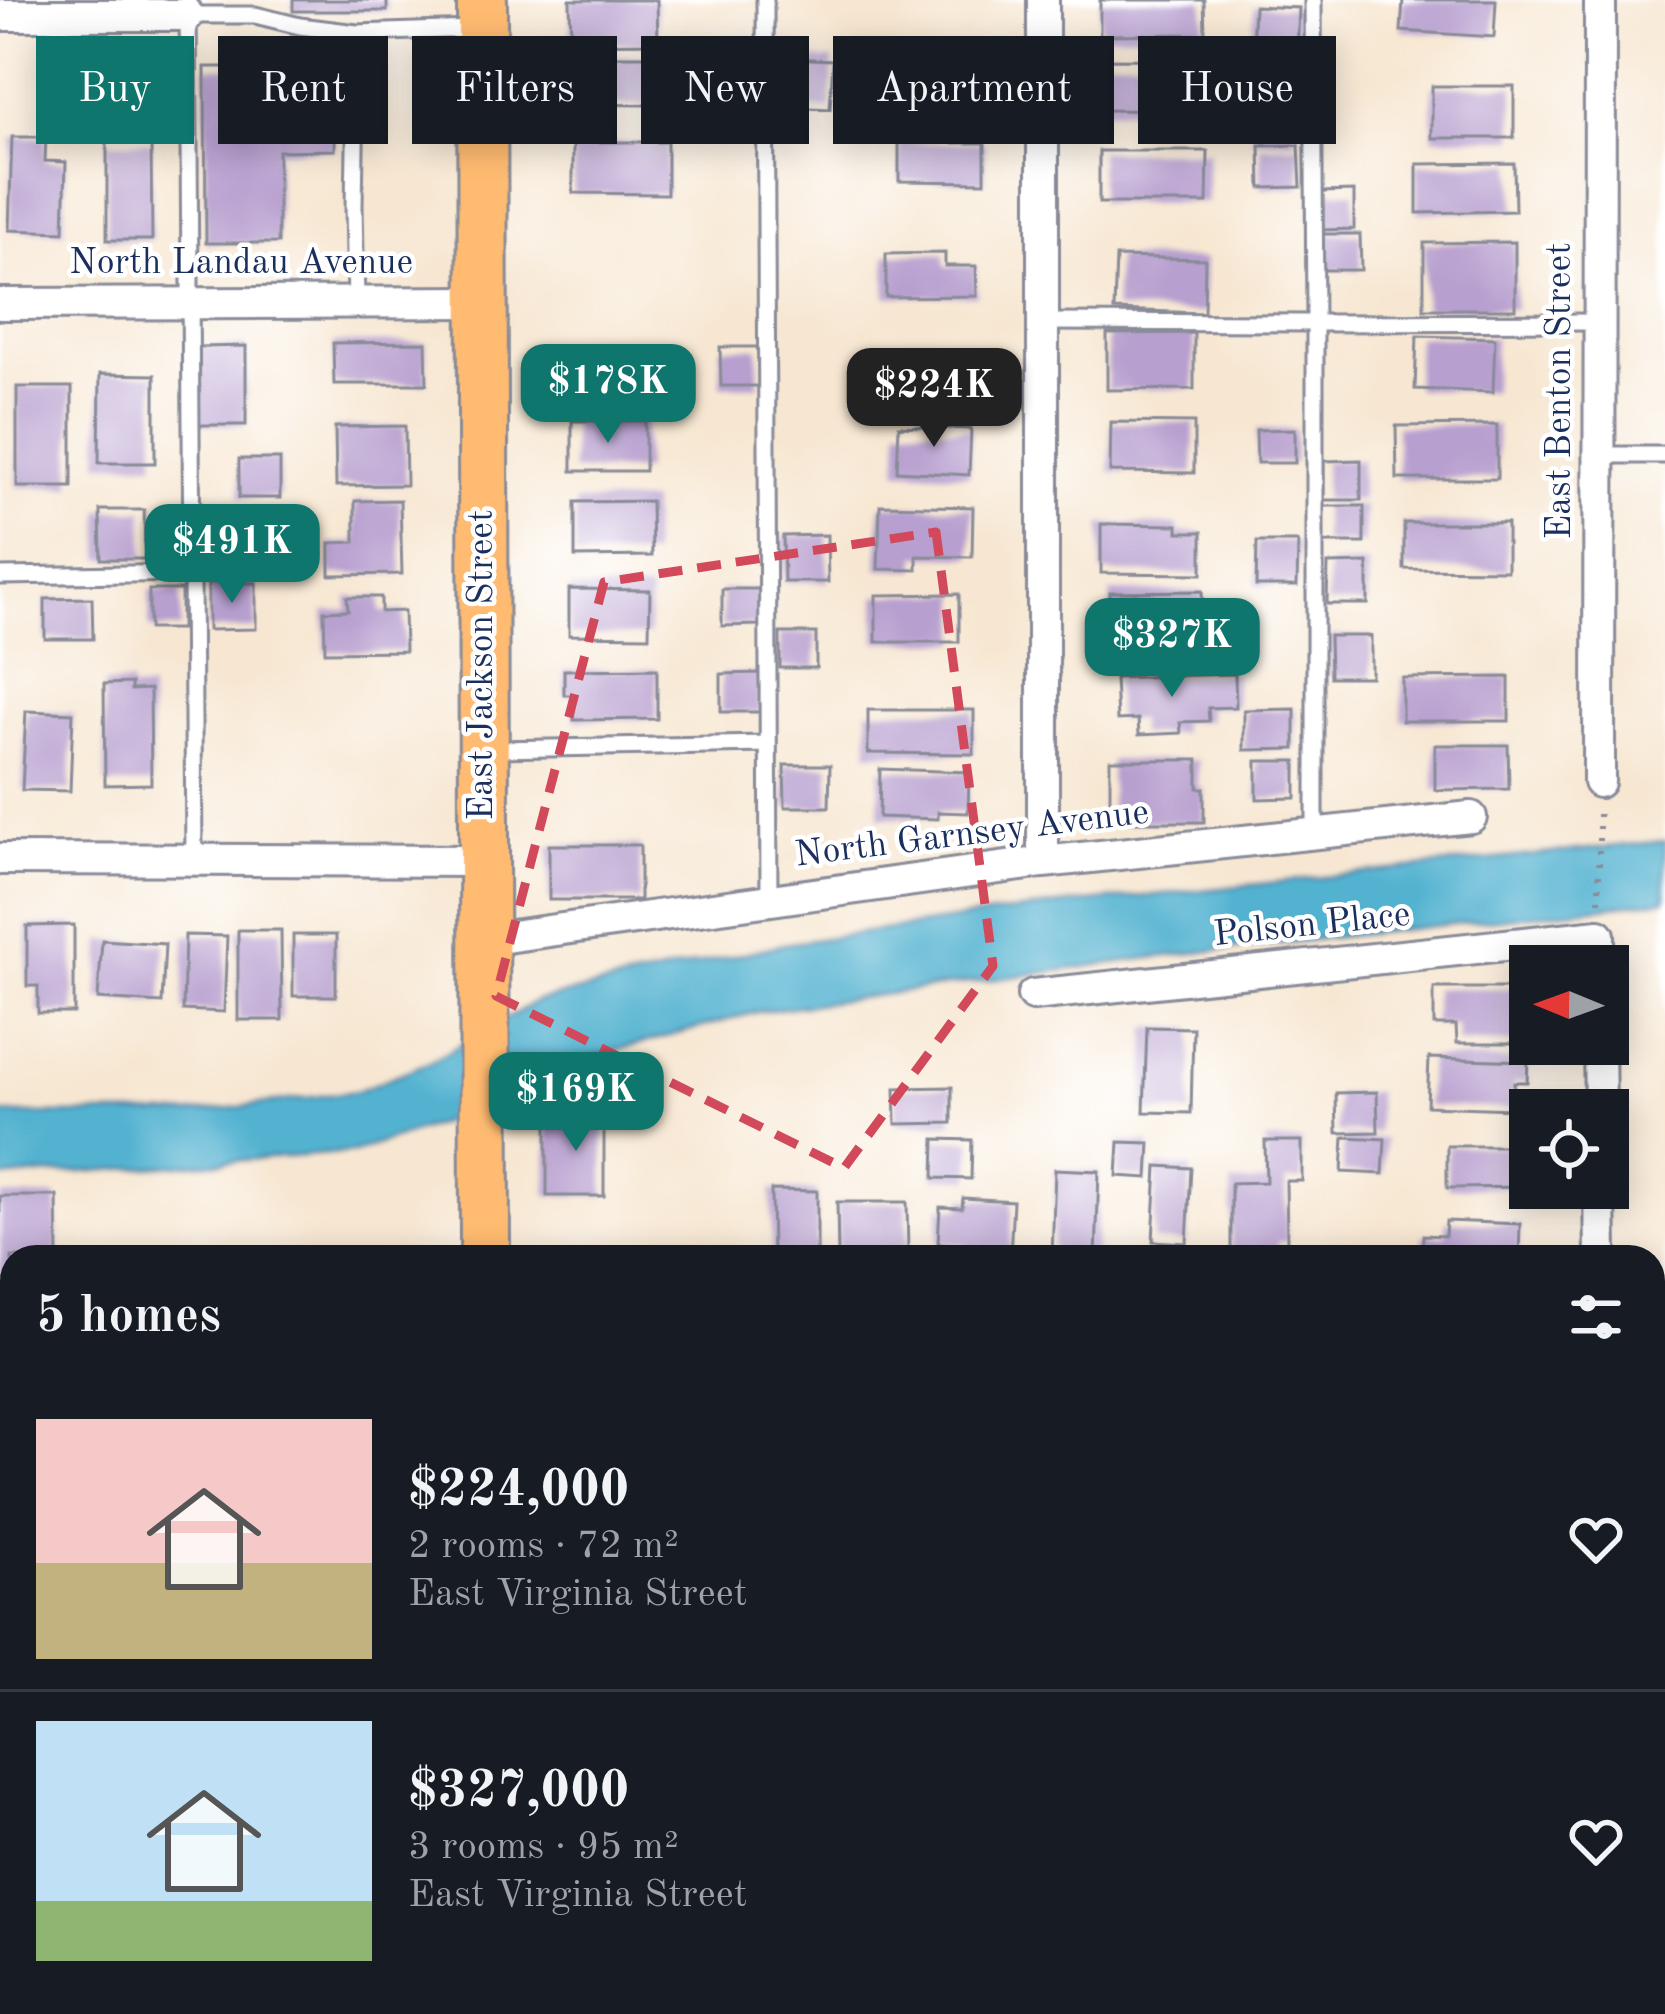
<!DOCTYPE html>
<html lang="en">
<head>
<meta charset="utf-8">
<style>
	body { margin:0; font-family:"Old Standard TT",serif; background:#20242c; color:#f1f3f6; height:100vh; display:flex; flex-direction:column; font-size:45px; white-space:nowrap }
	* { box-sizing:border-box; margin:0 }
	p { font-size:39px; color:#9ea1a6 }
	.icon { flex:none; width:66px; height:66px; fill:none; stroke:currentColor; stroke-width:2; stroke-linecap:round; stroke-linejoin:round }
	.map { position:relative; flex:1; overflow:hidden }
	.drawer { position:absolute; left:0px; top:1245px; width:1665px; height:771px; display:flex; flex-direction:column; background:#171b24; border-radius:36px 36px 0 0; box-shadow:0 6px 30px #0003 }
	.drawer>* { flex:none }
	.guide { position:absolute; left:36px; top:36px; width:1593px; height:108px; display:flex; gap:24px }
	.needle { width:78px; rotate:271deg }
	.fabs { position:absolute; left:1509px; top:945px; display:grid; gap:24px }
	.fabs a { display:grid; place-items:center; width:120px; height:120px; border-radius:0px; background:#171b24; box-shadow:0 6px 30px #0003; font-size:60px }
	.price { position:absolute; translate:-50% -102px; padding:0 27px; border-radius:24px; background:#0f766e; color:#fff; font-size:39px; line-height:78px; filter:drop-shadow(0 3px 6px #0008) }
	.price::after { content:''; position:absolute; left:50%; top:72px; width:36px; height:27px; margin-left:-18px; background:inherit; clip-path:polygon(0 0,100% 0,50% 100%) }
	.price.current { background:#222; color:#fff }
	ul { padding:0; list-style:none }
	li { display:flex; align-items:center; gap:36px; height:300px; padding:0 36px }
	li+li { border-top:3px solid #363941 }
	li span { display:grid; place-items:center; flex:none; width:336px; height:240px; border-radius:0px; color:#555 }
	li>.icon { margin-inline-start:auto }
	span .icon { width:144px; height:144px; fill:#fffc; stroke-width:1 }
	li b { font-size:51px }
	h2 { display:flex; justify-content:space-between; align-items:center; height:144px; padding:0 36px; font-size:51px }
	.tag { padding:0 42px; border-radius:0px; background:#171b24; box-shadow:0 6px 30px #0003; font-size:42px; line-height:108px }
	.tag.current { background:#0f766e; color:#fff }
	.map>svg:first-child { display:block }
</style>
</head>
<body>
<div class="map">
<svg width="1665" height="2014" viewBox="0 0 1665 2014">
	<rect width="100%" height="100%" fill="#fff"/>
	<filter id="ink" filterUnits="userSpaceOnUse"><feTurbulence type="fractalNoise" baseFrequency=".00833" numOctaves="2"/><feDisplacementMap in="SourceGraphic" scale="24" xChannelSelector="R" yChannelSelector="G"/><feConvolveMatrix kernelMatrix="1 2 1 2 8 2 1 2 1" color-interpolation-filters="sRGB"/></filter>
	<filter id="wash" filterUnits="userSpaceOnUse"><feTurbulence type="fractalNoise" baseFrequency=".004" numOctaves="4" result="noise"/><feDisplacementMap in="SourceGraphic" scale="48" xChannelSelector="R" yChannelSelector="G"/><feGaussianBlur stdDeviation="2.7" result="paint"/><feColorMatrix in="noise" values="0 0 0 0 0 0 0 0 0 0 0 0 0 0 0 0 0 1.4 0 .05"/><feComposite in="paint" operator="in"/></filter>
	<g filter="url(#wash)">
		<rect width="100%" height="100%" fill="#f7e7d2"/>
		<path fill="#52b2d0" stroke="#367097" stroke-width="3" d="M 1665,841 L 1665,900 L 1150,958 L 757,1012 L 544,1070 L 440,1123 L 354,1152 L 0,1178 L 0,1114 L 187,1114 L 357,1091 L 430,1062 L 537,1001 L 784,944 L 1051,906 Z"/>
		<g id="blocks">
			<path fill="#b79fcf" d="M 293,0 L 387,0 L 387,11 L 293,11 Z
				M 570,0 L 657,0 L 658,43 L 571,44 Z
				M 1100,0 L 1204,0 L 1205,34 L 1100,35 Z
				M 1403,0 L 1496,0 L 1494,37 L 1401,31 Z
				M 1254,6 L 1299,8 L 1297,53 L 1252,51 Z
				M 99,48 L 146,48 L 147,94 L 100,94 Z
				M 571,56 L 649,56 L 649,105 L 570,104 Z
				M 789,58 L 833,60 L 830,109 L 787,107 Z
				M 1103,59 L 1207,60 L 1207,111 L 1103,110 Z
				M 205,67 L 292,67 L 293,119 L 335,119 L 335,150 L 278,151 L 278,243 L 206,243 Z
				M 972,84 L 973,137 L 890,138 L 889,85 Z
				M 1432,86 L 1514,86 L 1514,138 L 1432,138 Z
				M 1252,91 L 1295,91 L 1295,140 L 1252,140 Z
				M 12,137 L 46,137 L 45,161 L 66,162 L 64,232 L 9,230 Z
				M 107,142 L 151,142 L 152,240 L 107,240 Z
				M 573,142 L 667,142 L 667,194 L 573,193 Z
				M 899,143 L 985,143 L 985,182 L 899,181 Z
				M 1299,145 L 1301,187 L 1261,188 L 1260,146 Z
				M 1099,151 L 1208,151 L 1207,203 L 1099,203 Z
				M 1514,163 L 1515,211 L 1417,213 L 1417,164 Z
				M 1354,191 L 1354,229 L 1321,230 L 1320,192 Z
				M 1320,234 L 1360,234 L 1361,270 L 1320,270 Z
				M 1515,242 L 1515,309 L 1424,309 L 1424,243 Z
				M 945,253 L 945,266 L 976,266 L 977,296 L 886,297 L 886,254 Z
				M 1116,257 L 1205,259 L 1204,313 L 1114,310 Z
				M 1194,333 L 1194,389 L 1107,390 L 1107,334 Z
				M 1417,336 L 1495,338 L 1493,392 L 1415,389 Z
				M 426,342 L 427,384 L 334,384 L 333,343 Z
				M 246,346 L 246,425 L 199,425 L 199,347 Z
				M 720,347 L 758,347 L 759,386 L 721,386 Z
				M 100,374 L 155,375 L 155,463 L 99,463 Z
				M 17,387 L 72,387 L 72,487 L 17,487 Z
				M 572,421 L 645,421 L 645,471 L 572,471 Z
				M 1111,422 L 1194,423 L 1194,473 L 1110,472 Z
				M 1497,425 L 1497,479 L 1397,479 L 1396,426 Z
				M 405,426 L 406,485 L 336,486 L 335,427 Z
				M 899,426 L 971,429 L 969,475 L 897,471 Z
				M 1295,429 L 1295,463 L 1257,463 L 1256,430 Z
				M 239,459 L 280,459 L 280,498 L 239,498 Z
				M 1361,460 L 1361,500 L 1324,500 L 1324,461 Z
				M 400,500 L 402,574 L 330,575 L 330,543 L 355,542 L 355,501 Z
				M 651,501 L 652,556 L 575,557 L 575,502 Z
				M 880,505 L 973,507 L 972,557 L 917,556 L 917,570 L 878,569 Z
				M 1323,506 L 1364,506 L 1364,543 L 1323,543 Z
				M 100,510 L 144,510 L 145,559 L 101,559 Z
				M 1404,523 L 1507,523 L 1507,570 L 1404,569 Z
				M 1101,524 L 1178,525 L 1178,532 L 1202,532 L 1202,574 L 1101,573 Z
				M 827,535 L 828,582 L 784,582 L 783,536 Z
				M 1257,542 L 1298,542 L 1297,586 L 1256,586 Z
				M 1368,563 L 1368,604 L 1327,604 L 1328,564 Z
				M 208,583 L 256,583 L 256,629 L 208,630 Z
				M 569,589 L 650,590 L 649,636 L 569,635 Z
				M 722,589 L 760,589 L 760,625 L 722,626 Z
				M 149,590 L 181,590 L 181,629 L 149,629 Z
				M 1202,591 L 1203,645 L 1110,647 L 1110,592 Z
				M 959,594 L 959,642 L 876,642 L 876,595 Z
				M 347,597 L 381,597 L 381,612 L 404,611 L 405,651 L 325,652 L 324,611 L 348,610 Z
				M 92,598 L 93,639 L 45,639 L 45,599 Z
				M 780,633 L 816,633 L 816,668 L 780,668 Z
				M 1329,636 L 1371,636 L 1371,677 L 1330,677 Z
				M 657,669 L 657,719 L 574,720 L 574,695 L 564,695 L 564,670 Z
				M 759,673 L 760,712 L 721,712 L 721,674 Z
				M 1235,674 L 1236,707 L 1208,708 L 1209,721 L 1180,722 L 1181,733 L 1139,735 L 1138,719 L 1117,720 L 1115,678 Z
				M 1509,677 L 1509,721 L 1402,721 L 1402,678 Z
				M 131,683 L 131,690 L 150,689 L 151,784 L 105,785 L 104,684 Z
				M 1295,709 L 1295,749 L 1244,750 L 1244,710 Z
				M 868,710 L 974,710 L 974,754 L 868,753 Z
				M 26,711 L 73,713 L 70,791 L 22,790 Z
				M 1435,745 L 1508,745 L 1509,789 L 1435,790 Z
				M 1110,760 L 1198,760 L 1198,788 L 1204,788 L 1204,822 L 1110,822 Z
				M 1257,761 L 1296,761 L 1296,798 L 1257,799 Z
				M 784,765 L 830,765 L 829,807 L 785,807 Z
				M 880,769 L 969,772 L 968,813 L 938,812 L 938,819 L 879,817 Z
				M 549,845 L 640,845 L 640,900 L 549,900 Z
				M 74,925 L 74,1013 L 38,1013 L 38,986 L 27,986 L 27,926 Z
				M 238,930 L 281,930 L 282,1020 L 238,1020 Z
				M 185,935 L 227,936 L 224,1012 L 183,1010 Z
				M 293,935 L 336,935 L 336,996 L 293,996 Z
				M 102,940 L 165,944 L 162,1003 L 98,999 Z
				M 1434,988 L 1518,988 L 1519,1043 L 1457,1043 L 1456,1025 L 1434,1025 Z
				M 1147,1027 L 1193,1028 L 1191,1113 L 1144,1112 Z
				M 1429,1058 L 1528,1061 L 1527,1082 L 1514,1082 L 1513,1109 L 1427,1106 Z
				M 952,1087 L 952,1123 L 896,1124 L 895,1088 Z
				M 1377,1092 L 1378,1132 L 1337,1133 L 1336,1093 Z
				M 547,1112 L 604,1112 L 604,1196 L 547,1196 Z
				M 1344,1137 L 1385,1139 L 1383,1174 L 1342,1172 Z
				M 935,1139 L 972,1140 L 971,1179 L 934,1178 Z
				M 1265,1141 L 1302,1141 L 1302,1181 L 1286,1181 L 1287,1242 L 1278,1242 L 1278,1250 L 1231,1251 L 1231,1183 L 1266,1182 Z
				M 1119,1142 L 1150,1143 L 1148,1178 L 1117,1176 Z
				M 1447,1146 L 1530,1146 L 1530,1187 L 1447,1188 Z
				M 1157,1166 L 1191,1168 L 1187,1243 L 1153,1241 Z
				M 1055,1169 L 1099,1171 L 1096,1257 L 1052,1257 Z
				M 771,1190 L 817,1191 L 817,1257 L 772,1257 Z
				M 0,1196 L 57,1196 L 58,1257 L 12,1257 L 12,1280 L 0,1280 Z
				M 963,1198 L 1013,1201 L 1010,1256 L 965,1253 L 966,1245 L 938,1243 L 940,1207 L 962,1208 Z
				M 837,1202 L 907,1202 L 908,1253 L 838,1254 Z
				M 1446,1221 L 1520,1224 L 1519,1257 L 1422,1257 L 1423,1235 L 1445,1236 Z
				M 0,1297 L 12,1297 L 12,1345 L 0,1345 Z
				M 0,1380 L 12,1380 L 12,1435 L 0,1435 Z
				M 0,1482 L 12,1482 L 12,1530 L 0,1530 Z
				M 0,1558 L 12,1558 L 12,1601 L 0,1601 Z
				M 0,1644 L 12,1644 L 12,1696 L 0,1696 Z
				M 0,1726 L 10,1726 L 12,1790 L 0,1790 Z
				M 327,2004 L 413,2004 L 413,2014 L 326,2014 Z
				M 571,2004 L 638,2004 L 638,2014 L 571,2014 Z
				M 678,2004 L 764,2004 L 764,2014 L 678,2014 Z
				M 797,2004 L 852,2004 L 852,2014 L 797,2014 Z
				M 898,2004 L 961,2004 L 961,2014 L 898,2014 Z
				M 978,2004 L 1024,2004 L 1024,2014 L 978,2014 Z
				M 1187,2004 L 1226,2004 L 1226,2014 L 1187,2014 Z
				M 1235,2004 L 1274,2004 L 1274,2014 L 1235,2014 Z
				M 1462,2004 L 1530,2004 L 1530,2014 L 1462,2014 Z"/>
		</g>
	</g>
	<g filter="url(#ink)">
		<use href="#blocks" fill-opacity="0" stroke="#898b98" stroke-width="3"/>
		<g fill="none" stroke-linecap="round" stroke-linejoin="round">
			<g stroke="#898b98" stroke-width="21">
				<path id="lane" d="M 188,0 L 194,860
					M 765,0 L 769,900
					M 188,15 L 255,15 L 300,26 L 357,33
					M 356,302 L 354,206 L 357,33 L 474,29
					M 1043,322 L 1315,323 L 1313,0
					M 1600,455 L 1665,455
					M 0,576 L 192,573
					M 492,749 L 768,744
					M 1315,833 L 1315,323 L 1600,322
					M 1653,1560 L 1665,1560
					M 1330,2004 L 1330,2014
					M 190,2014 L 190,2004
					M 772,2014 L 772,2004"/>
			</g>
			<g stroke="#898b98" stroke-width="36">
				<path id="street" d="M 0,15 L 188,15
					M 0,304 L 483,302
					M 1599,782 L 1600,0
					M 0,859 L 484,861
					M 1043,862 L 1043,0
					M 484,940 L 1043,862 L 1471,817
					M 1033,995 L 1599,935 L 1599,966
					M 1599,1044 L 1600,1110
					M 1600,1188 L 1601,1257
					M 0,1850 L 12,1850
					M 1653,1856 L 1665,1856
					M 1606,2004 L 1606,2014"/>
			</g>
			<g stroke="#898b98" stroke-width="54">
				<path id="primary" d="M 482,0 L 485,1257
					M 484,2014 L 484,2004"/>
			</g>
			<path stroke="#898b98" stroke-width="6" stroke-dasharray="3 9" stroke-linecap="butt" d="M 1599,901 L 1599,812"/>
			<use href="#lane" stroke="#fff" stroke-width="15"/>
			<use href="#street" stroke="#fff" stroke-width="30"/>
			<use href="#primary" stroke="#ffbb71" stroke-width="48"/>
		</g>
	</g>
	<path fill="none" stroke="#d1495b" stroke-width="9" stroke-dasharray="24 15" stroke-linejoin="round" d="M 936,532 L 993,966 L 844,1168 L 496,996 L 604,582 Z"/>
	<g text-anchor="middle" dominant-baseline="central" stroke-width="9" stroke-linejoin="round" paint-order="stroke">
		<g font-size="36" fill="#1b2f5e" stroke="#fff">
			<text x="241" y="264">North Landau Avenue</text>
			<text transform="translate(1561 391) rotate(-90)">East Benton Street</text>
			<text transform="translate(483 665) rotate(-90)">East Jackson Street</text>
			<text transform="translate(972 835) rotate(-7)">North Garnsey Avenue</text>
			<text transform="translate(1312 926) rotate(-6)">Polson Place</text>
		</g>
	</g>
</svg>
<div class="fabs">
<a><svg class="needle" viewBox="-14 -14 28 28"><path d="M0-13l5 13h-10z" fill="#e53935"/><path d="M0 13l5-13h-10z" fill="#9ea1a6"/></svg></a>
<a><svg class="icon" aria-label="locate" viewBox="0 0 24 24"><circle cx="12" cy="12" r="6"/><path d="M12 2v4M12 18v4M2 12h4M18 12h4"/></svg></a>
</div>
<b class="price" style="left:608px;top:446px">$178K</b>
<b class="price current" style="left:934px;top:450px">$224K</b>
<b class="price" style="left:232px;top:606px">$491K</b>
<b class="price" style="left:1172px;top:700px">$327K</b>
<b class="price" style="left:576px;top:1154px">$169K</b>
<div class="guide">
<a class="tag current">Buy</a>
<a class="tag">Rent</a>
<a class="tag">Filters</a>
<a class="tag">New</a>
<a class="tag">Apartment</a>
<a class="tag">House</a>
</div>
<section class="drawer">
<h2>5 homes<svg class="icon" aria-label="filters" viewBox="0 0 24 24"><path d="M4 7h16M4 17h16"/><circle cx="9" cy="7" r="2"/><circle cx="15" cy="17" r="2"/></svg></h2>
<ul>
<li><span style="background:linear-gradient(#f6c9c9 60%,#c2b280 0)"><svg class="icon" aria-label="home" viewBox="0 0 24 24"><path d="M3 11l9-7 9 7M6 9v11h12V9"/></svg></span><div><b>$224,000</b><p>2 rooms · 72 m²</p><p>East Virginia Street</p></div><svg class="icon" aria-label="heart" viewBox="0 0 24 24"><path d="M12 20l-8-8c-3-5 5-10 8-4 3-6 11-1 8 4z"/></svg></li>
<li><span style="background:linear-gradient(#bfe0f5 75%,#8fb573 0)"><svg class="icon" aria-label="home" viewBox="0 0 24 24"><path d="M3 11l9-7 9 7M6 9v11h12V9"/></svg></span><div><b>$327,000</b><p>3 rooms · 95 m²</p><p>East Virginia Street</p></div><svg class="icon" aria-label="heart" viewBox="0 0 24 24"><path d="M12 20l-8-8c-3-5 5-10 8-4 3-6 11-1 8 4z"/></svg></li>
</ul>
</section>
</div>
</body>
</html>
